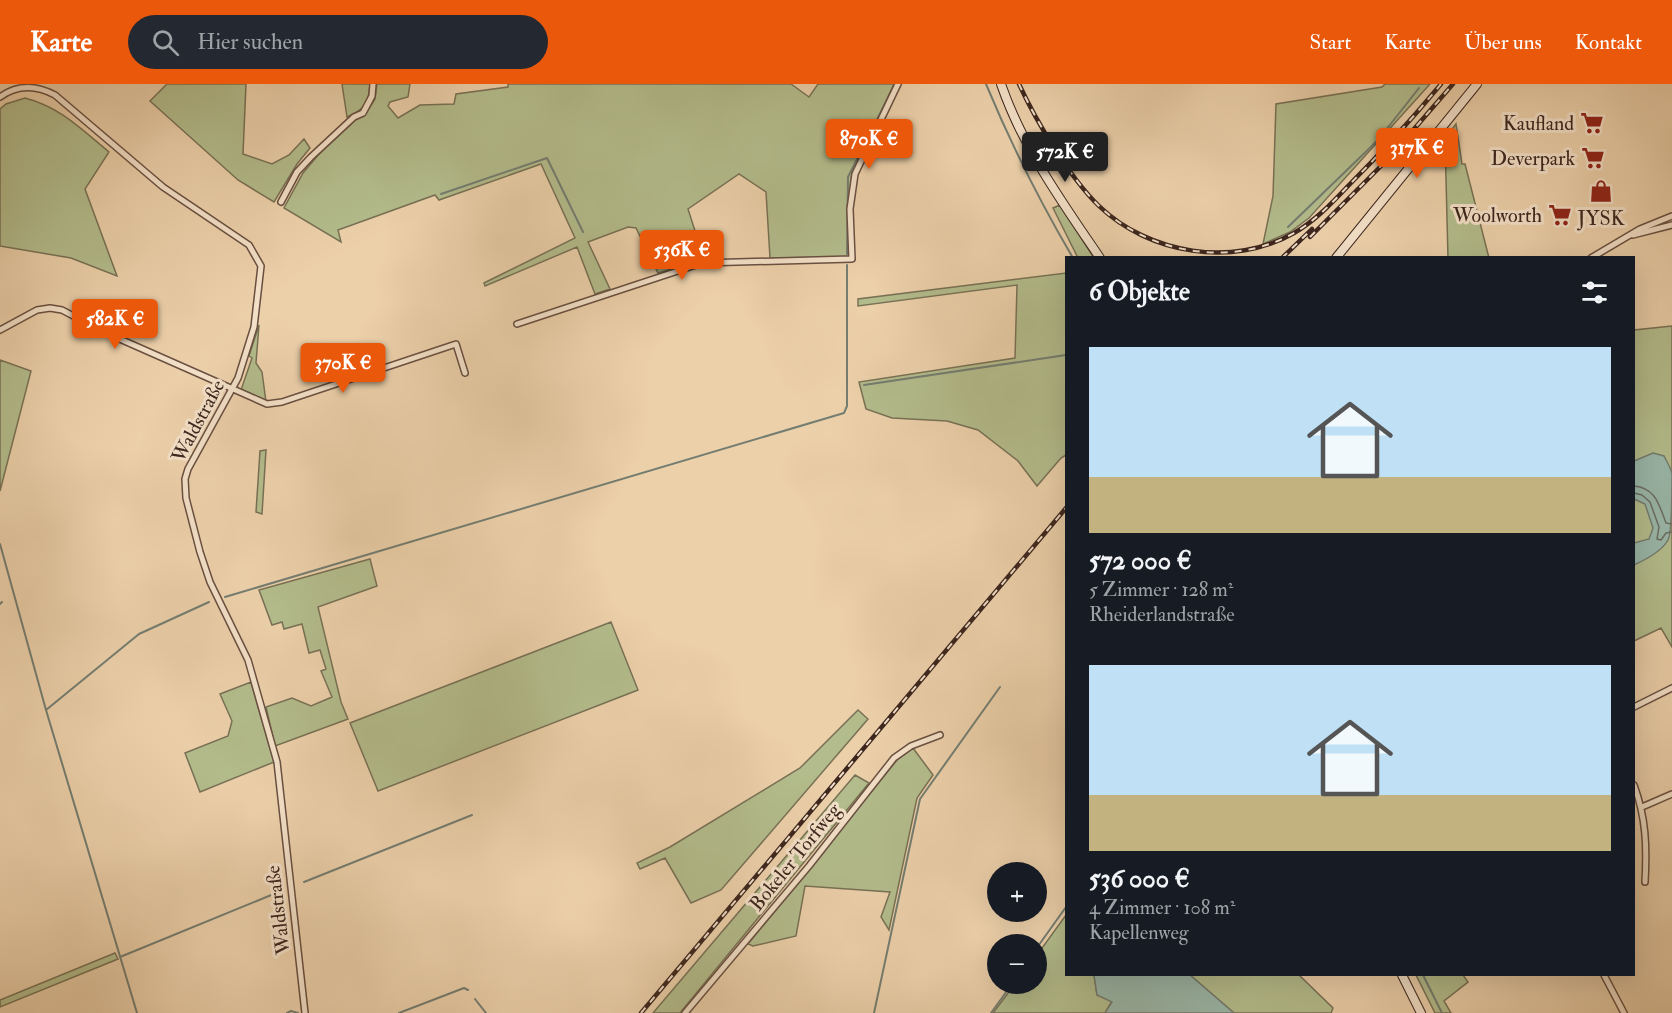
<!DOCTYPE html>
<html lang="de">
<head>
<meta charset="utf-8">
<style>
	body { margin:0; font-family:"IM FELL Double Pica",serif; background:#242831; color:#f1f3f6; height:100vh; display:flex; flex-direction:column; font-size:22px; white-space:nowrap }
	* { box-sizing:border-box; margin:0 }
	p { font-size:20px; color:#9ea1a6 }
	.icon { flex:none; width:33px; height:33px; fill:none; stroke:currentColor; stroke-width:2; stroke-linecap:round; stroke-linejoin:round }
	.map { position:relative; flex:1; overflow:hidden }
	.sheet { position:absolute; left:1065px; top:172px; width:570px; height:720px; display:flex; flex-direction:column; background:#171b24; border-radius:0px; box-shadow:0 6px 24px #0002 }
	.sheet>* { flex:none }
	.fabs { position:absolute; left:987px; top:778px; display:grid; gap:12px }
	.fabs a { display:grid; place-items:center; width:60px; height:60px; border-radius:50%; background:#171b24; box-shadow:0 6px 24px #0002; font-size:30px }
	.price { position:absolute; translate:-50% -51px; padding:0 14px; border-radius:6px; background:#ea580c; color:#fff; font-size:20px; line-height:39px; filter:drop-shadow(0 2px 3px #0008) }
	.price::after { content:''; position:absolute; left:50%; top:36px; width:18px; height:14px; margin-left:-9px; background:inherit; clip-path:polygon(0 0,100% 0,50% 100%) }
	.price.on { background:#222; color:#fff }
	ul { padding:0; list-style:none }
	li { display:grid; align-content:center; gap:12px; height:318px; padding:0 24px }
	li span { display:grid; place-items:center; height:186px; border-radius:0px; color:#555 }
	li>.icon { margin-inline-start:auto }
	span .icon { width:108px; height:108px; fill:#fffc; stroke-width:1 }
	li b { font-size:26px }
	h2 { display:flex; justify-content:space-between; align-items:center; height:72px; padding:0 24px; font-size:26px }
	header { display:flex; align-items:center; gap:36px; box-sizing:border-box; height:84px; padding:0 30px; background:#ea580c; color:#fff }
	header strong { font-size:28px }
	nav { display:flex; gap:33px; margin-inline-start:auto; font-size:21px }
	.search { width:420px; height:54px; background:#242831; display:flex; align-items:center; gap:15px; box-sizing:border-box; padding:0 21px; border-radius:33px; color:#9ea1a6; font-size:22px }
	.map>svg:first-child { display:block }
</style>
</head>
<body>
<header>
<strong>Karte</strong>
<div class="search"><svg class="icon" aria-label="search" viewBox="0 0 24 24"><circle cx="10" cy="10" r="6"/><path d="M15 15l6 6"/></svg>Hier suchen</div>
<nav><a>Start</a><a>Karte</a><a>Über uns</a><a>Kontakt</a></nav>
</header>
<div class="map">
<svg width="1672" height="929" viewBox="0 0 1672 929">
	<rect width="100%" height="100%" fill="#ecd0aa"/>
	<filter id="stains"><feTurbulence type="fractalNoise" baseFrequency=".00333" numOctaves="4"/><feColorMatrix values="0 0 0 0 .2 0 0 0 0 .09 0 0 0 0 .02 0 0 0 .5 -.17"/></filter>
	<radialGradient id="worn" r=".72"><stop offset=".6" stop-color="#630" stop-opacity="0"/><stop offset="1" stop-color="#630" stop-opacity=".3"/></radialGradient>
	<path fill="#b3bc8c" stroke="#787155" stroke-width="1.5" d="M 167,0 L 246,0 L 243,70 L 272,80 L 289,71 L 304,55 L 310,64 L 297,80 L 274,118 L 238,96 L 150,17 Z
		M 342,0 L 370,0 C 369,19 364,26 347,33 Z
		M 377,0 L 410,0 L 408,13 L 390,18 L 388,22 L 398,34 L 420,21 L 454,20 L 456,10 L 508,3 L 508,0 L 791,0 L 809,13 L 818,0 L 894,0 L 852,89 L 848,125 L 849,173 L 770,174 L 766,108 L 739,90 L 688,125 L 704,175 L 658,189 L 636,144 L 628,143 L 588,158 L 610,205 L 595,210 L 577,163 L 485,202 L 484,199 L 575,154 L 541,80 L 439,116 L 435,111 L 338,146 L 341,158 L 284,124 L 303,89 L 319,70 L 355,36 L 365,31 L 375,15 Z
		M 1385,0 L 1430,0 L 1309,134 L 1290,148 L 1263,160 L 1273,112 L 1276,20 L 1382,3 Z
		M 25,14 C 60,23 81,45 109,68 L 85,105 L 117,192 L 71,174 L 0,162 L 0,25 L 6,20 Z
		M 1456,40 L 1462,80 L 1465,80 L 1489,174 L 1448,174 L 1445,55 Z
		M 1060,121 L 1094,174 L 1078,174 L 1053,124 Z
		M 1066,189 L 1066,371 L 1061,374 L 1037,402 L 1018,377 L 978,346 L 947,337 L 892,334 L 866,325 L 859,298 L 1015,274 L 1017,201 L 858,222 L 858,215 Z
		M 259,241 L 256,279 L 262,288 L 266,318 L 241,306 L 252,274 L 249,272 Z
		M 1672,242 L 1672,563 L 1661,544 L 1634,557 L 1634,246 Z
		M 0,276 L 31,287 L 0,407 Z
		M 266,366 L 262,430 L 256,428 L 260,367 Z
		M 370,475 L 377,502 L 318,523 L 341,618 L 348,635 L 275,662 L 266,623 L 292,614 L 311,622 L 332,613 L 321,587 L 326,585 L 320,566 L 309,569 L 302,540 L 284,545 L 282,538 L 272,541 L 259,506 Z
		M 611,538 L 638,606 L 378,707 L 350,639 Z
		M 251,598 L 274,678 L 200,708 L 185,669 L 228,652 L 232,637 L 220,610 Z
		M 858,626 L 868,635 L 721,806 L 691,819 L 665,774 L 640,785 L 637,779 L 670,763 L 800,684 Z
		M 913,664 L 933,691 L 917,714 L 889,846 L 881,833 L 890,808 L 805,802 L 796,852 L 753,862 L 748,860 L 897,676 Z
		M 855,691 L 869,699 L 680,929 L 653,929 Z
		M 1066,831 L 1066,891 L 1094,891 L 1097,911 L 1112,917 L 1105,929 L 993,929 L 1015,900 L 1036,900 L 1037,871 Z
		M 115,869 L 118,875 L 0,923 L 0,916 Z
		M 1190,891 L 1299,891 L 1333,924 L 1331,929 L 1234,929 Z
		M 1416,891 L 1463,891 L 1468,898 L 1444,917 L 1451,929 L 1435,929 Z"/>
	<path fill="#99b7a9" stroke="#747d71" stroke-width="1.5" d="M 1653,369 L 1664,372 C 1667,378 1671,384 1672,390 C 1672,400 1672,449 1668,456 C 1662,467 1645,476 1634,481 L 1634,459 L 1649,455 L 1653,444 L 1645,420 L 1634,415 L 1634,377 Z
		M 1094,891 L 1190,891 L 1234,929 L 1105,929 L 1112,918 L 1097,911 Z"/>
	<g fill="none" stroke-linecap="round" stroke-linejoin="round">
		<path stroke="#6b6e64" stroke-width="1.5" d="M 1634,402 C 1656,404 1659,421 1666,439 L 1672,440
			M 1634,409 L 1642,411 L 1650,418 L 1659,443 L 1657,455 L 1661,456 L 1666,449 L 1672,448"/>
		<path stroke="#747d71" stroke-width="2" d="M 986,0 C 1011,60 1040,118 1073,174
			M 441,110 L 547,74 L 583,148
			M 1288,143 L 1378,56 L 1419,4
			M 847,170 L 848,93 L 891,8
			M 864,301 L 1066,271
			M 0,460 L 46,626 L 137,929
			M 225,513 L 844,329 L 847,322 L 847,181
			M 0,520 L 2,518
			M 46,626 L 139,550 L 209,518
			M 304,798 L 472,731
			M 1036,865 L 1066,823
			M 120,873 L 281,807
			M 1423,891 L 1442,929
			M 475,915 L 486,929
			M 287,929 L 291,927 L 298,929
			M 399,929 L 464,904 L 468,906
			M 874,929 L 920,715 L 1000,603
			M 991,929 L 1012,900"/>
		<g stroke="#695041" stroke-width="8">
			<path id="street" d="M 0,13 C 18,0 36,1 55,11 L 163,103 L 249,161 L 261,182 L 254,243 L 238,294 L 188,385 L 185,395 L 186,414 L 200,468 L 210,498 L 248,576 L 277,678 L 305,929
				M 281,118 L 297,88 L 311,73 L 354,33 L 363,29 L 372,12 L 373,0
				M 1633,151 L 1672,141
				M 1591,174 L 1640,145 L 1672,132
				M 517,240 L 702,179 L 852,175 L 850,125 L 855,90 L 898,0
				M 0,246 L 37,226 L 50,224 L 62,226 L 104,248 L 267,320 L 282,318 L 456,260 L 465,289
				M 1634,623 L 1672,604
				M 1634,701 C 1646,734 1647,762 1645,798
				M 1642,723 L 1672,710
				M 1604,891 L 1624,929
				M 685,929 L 809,782 L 894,674 L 911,662 L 940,651"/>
		</g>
		<g stroke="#3d261e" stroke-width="10">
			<path id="secondary" d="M 1001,0 C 1023,64 1062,118 1100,174
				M 1336,174 L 1477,0
				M 1402,891 L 1421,929"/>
		</g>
		<use href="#street" stroke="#f3e0c8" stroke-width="5"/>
		<use href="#secondary" stroke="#f3e0c8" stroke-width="8"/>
		<g stroke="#3d261e" stroke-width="4.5">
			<path id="rail" d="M 1019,0 C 1036,37 1070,94 1099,122 C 1149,170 1233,184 1294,149 C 1315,137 1332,119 1349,101 C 1381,69 1412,35 1441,0
				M 1310,153 L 1389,74 L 1453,0
				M 1282,174 L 1312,145
				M 641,929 L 1066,424"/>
		</g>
		<use href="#rail" stroke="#f3e0c8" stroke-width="2" stroke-dasharray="7" stroke-linecap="butt"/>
	</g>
	<defs>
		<g id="supermarket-bare" transform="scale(1.8)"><path d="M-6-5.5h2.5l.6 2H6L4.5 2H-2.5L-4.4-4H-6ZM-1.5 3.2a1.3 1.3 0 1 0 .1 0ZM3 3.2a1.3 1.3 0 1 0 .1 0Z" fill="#8f2418" stroke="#f3e0c8" stroke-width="2.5" paint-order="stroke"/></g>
		<g id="shop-bare" transform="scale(1.8)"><path d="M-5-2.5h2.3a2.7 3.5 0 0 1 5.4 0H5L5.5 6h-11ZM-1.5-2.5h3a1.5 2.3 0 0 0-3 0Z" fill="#8f2418" stroke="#f3e0c8" stroke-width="2.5" paint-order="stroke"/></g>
	</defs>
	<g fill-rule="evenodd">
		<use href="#supermarket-bare" x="1592" y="39"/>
		<use href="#supermarket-bare" x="1593" y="74"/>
		<use href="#shop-bare" x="1601" y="107"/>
		<use href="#supermarket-bare" x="1560" y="131"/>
	</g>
	<g text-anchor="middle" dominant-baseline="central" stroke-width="6" stroke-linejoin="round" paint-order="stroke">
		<g font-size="20" fill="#3d261e" stroke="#f3e0c8" text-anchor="end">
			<text x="1574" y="39">Kaufland</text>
			<text x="1575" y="74">Deverpark</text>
			<text x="1542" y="131">Woolworth</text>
			<text x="1601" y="134" text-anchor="middle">JYSK</text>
		</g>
		<g font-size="20" fill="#3d261e" stroke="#f3e0c8">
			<text transform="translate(198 337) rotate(-62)">Waldstraße</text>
			<text transform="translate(795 773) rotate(-51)">Bokeler Torfweg</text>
			<text transform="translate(278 826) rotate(-97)">Waldstraße</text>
		</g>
	</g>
	<rect width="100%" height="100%" filter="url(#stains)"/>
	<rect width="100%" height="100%" fill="url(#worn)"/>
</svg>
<div class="fabs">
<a>+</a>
<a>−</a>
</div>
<b class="price" style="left:869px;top:86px">870K €</b>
<b class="price" style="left:1417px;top:95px">317K €</b>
<b class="price on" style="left:1065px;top:99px">572K €</b>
<b class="price" style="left:682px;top:197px">536K €</b>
<b class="price" style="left:115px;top:266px">582K €</b>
<b class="price" style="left:343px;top:310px">370K €</b>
<section class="sheet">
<h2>6 Objekte<svg class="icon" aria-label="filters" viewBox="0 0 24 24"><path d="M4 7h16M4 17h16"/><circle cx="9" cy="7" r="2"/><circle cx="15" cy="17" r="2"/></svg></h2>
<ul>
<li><span style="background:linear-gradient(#bfe0f5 70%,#c2b280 0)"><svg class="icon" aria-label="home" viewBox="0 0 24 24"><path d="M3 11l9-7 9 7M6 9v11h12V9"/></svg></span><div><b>572 000 €</b><p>5 Zimmer · 128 m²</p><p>Rheiderlandstraße</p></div></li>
<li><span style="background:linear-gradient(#bfe0f5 70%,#c2b280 0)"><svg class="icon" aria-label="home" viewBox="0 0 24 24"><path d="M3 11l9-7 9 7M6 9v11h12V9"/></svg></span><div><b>536 000 €</b><p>4 Zimmer · 108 m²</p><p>Kapellenweg</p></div></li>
</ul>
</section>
</div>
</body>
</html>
